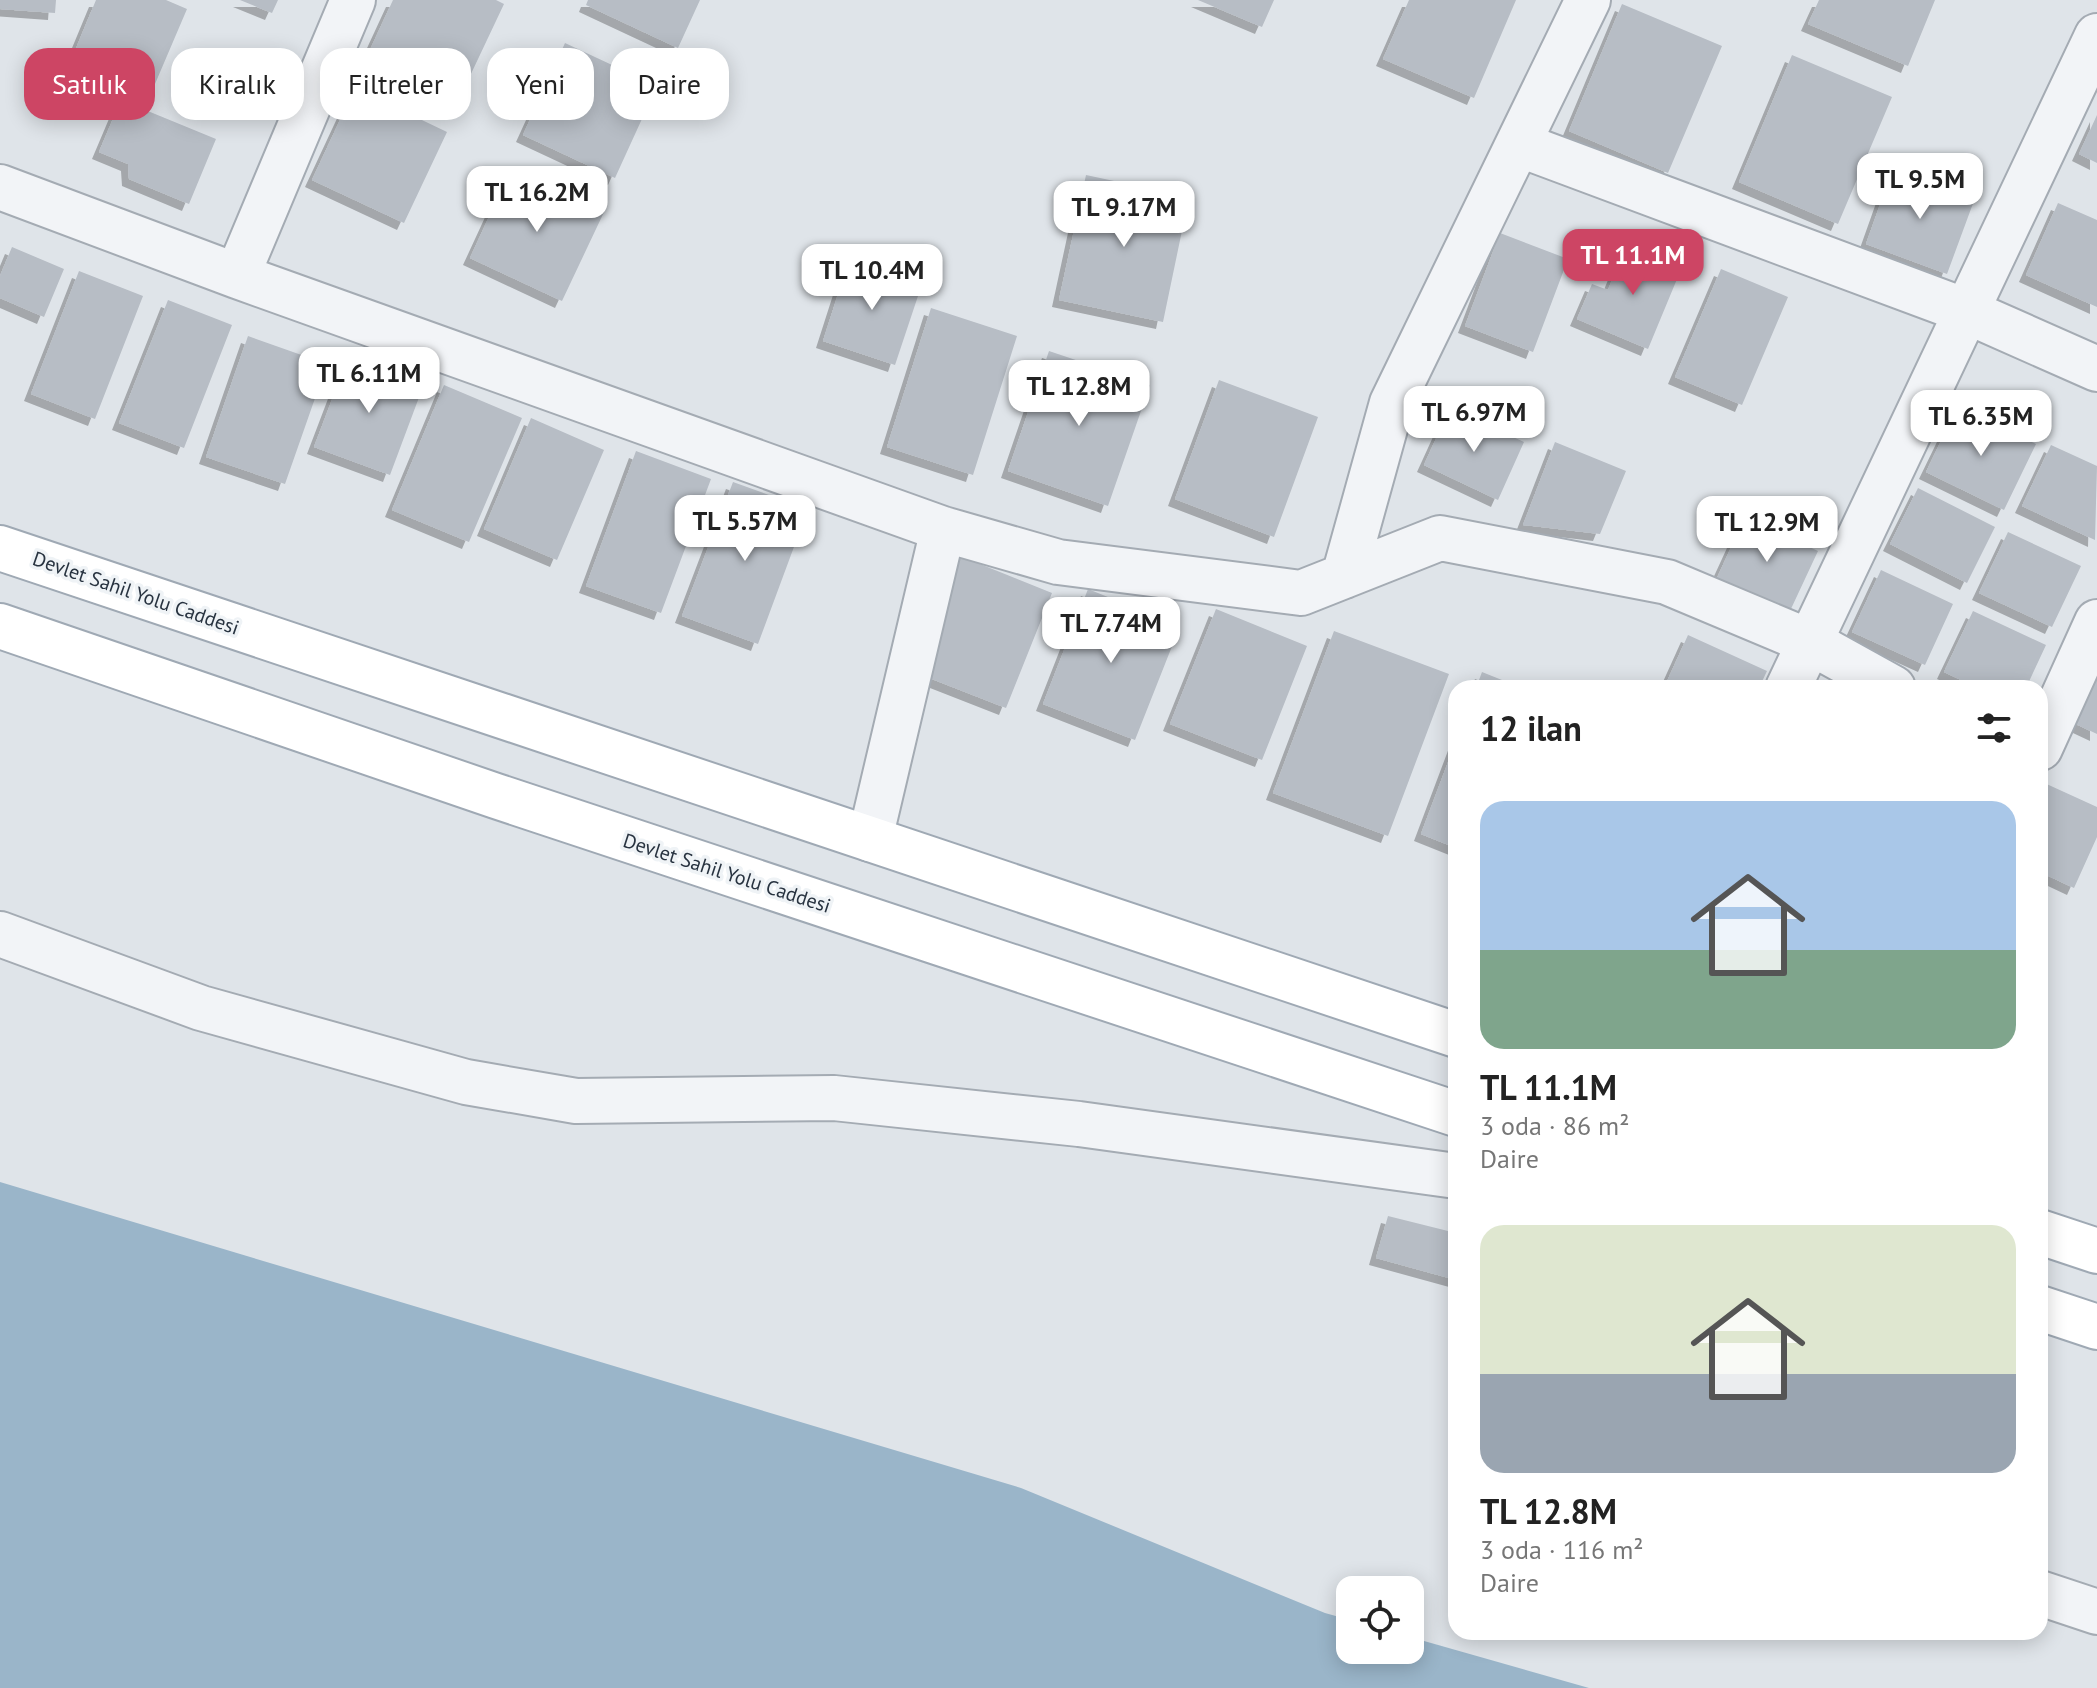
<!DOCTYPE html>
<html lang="tr">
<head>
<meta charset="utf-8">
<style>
	body { margin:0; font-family:"PT Sans",sans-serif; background:#f6f6f6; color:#222; height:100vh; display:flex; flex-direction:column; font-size:30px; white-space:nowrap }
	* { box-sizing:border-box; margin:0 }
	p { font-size:26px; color:#767676 }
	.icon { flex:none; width:44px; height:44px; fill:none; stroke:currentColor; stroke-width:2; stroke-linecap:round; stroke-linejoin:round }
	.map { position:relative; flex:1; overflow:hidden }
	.side { position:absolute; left:1448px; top:680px; width:600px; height:960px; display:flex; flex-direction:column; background:#fff; border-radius:24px; box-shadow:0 4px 20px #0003 }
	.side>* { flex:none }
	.banner { position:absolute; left:24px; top:48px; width:760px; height:72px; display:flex; gap:16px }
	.fabs { position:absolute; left:1336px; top:1576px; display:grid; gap:16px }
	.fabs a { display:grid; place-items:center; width:88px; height:88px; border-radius:16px; background:#fff; box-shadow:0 4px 20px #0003; font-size:40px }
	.price { position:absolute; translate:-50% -68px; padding:0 18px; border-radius:16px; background:#fff; color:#222; font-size:26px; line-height:52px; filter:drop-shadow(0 2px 4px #0008) }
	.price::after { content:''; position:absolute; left:50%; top:48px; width:24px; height:18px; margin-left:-12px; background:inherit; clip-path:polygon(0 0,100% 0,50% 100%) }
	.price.selected { background:#cd4564; color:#fff }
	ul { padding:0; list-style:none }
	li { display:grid; align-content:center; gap:16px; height:424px; padding:0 32px }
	li span { display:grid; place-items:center; height:248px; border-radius:24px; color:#555 }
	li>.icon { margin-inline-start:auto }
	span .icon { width:144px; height:144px; fill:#fffc; stroke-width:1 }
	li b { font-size:34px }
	h2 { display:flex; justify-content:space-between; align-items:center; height:96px; padding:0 32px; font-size:34px }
	.tag { padding:0 28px; border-radius:24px; background:#fff; box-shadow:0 4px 20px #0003; font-size:28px; line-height:72px }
	.tag.selected { background:#cd4564; color:#fff }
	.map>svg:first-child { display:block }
</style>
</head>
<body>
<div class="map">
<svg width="2097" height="1688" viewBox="0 0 2097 1688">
	<defs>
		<filter id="shadow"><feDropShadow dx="-7" dy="7" stdDeviation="0" flood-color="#0004"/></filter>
	</defs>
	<rect width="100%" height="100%" fill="#dfe4e9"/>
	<path fill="#9ab5c9" d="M 0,1182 L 1021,1488 L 1325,1613 L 1350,1620 L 1350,1650 L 1410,1650 L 1410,1637 L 1589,1688 L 0,1688 Z"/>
	<path fill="#b7bdc5" filter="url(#shadow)" d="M 0,0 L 56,0 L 55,13 L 0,9 Z
		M 96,0 L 166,0 L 187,9 L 152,91 L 72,58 Z
		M 240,0 L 278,0 L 272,13 Z
		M 393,0 L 496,0 L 504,4 L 461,95 L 369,52 Z
		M 588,0 L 700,0 L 678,48 L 586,5 Z
		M 1198,0 L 1274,0 L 1262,27 Z
		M 1409,0 L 1516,0 L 1474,98 L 1383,59 Z
		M 1819,0 L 1935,0 L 1908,66 L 1808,24 Z
		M 1622,4 L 1722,46 L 1668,173 L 1569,131 Z
		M 565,43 L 657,86 L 615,178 L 523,135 Z
		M 1792,55 L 1892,97 L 1838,224 L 1739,182 Z
		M 355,88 L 447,132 L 404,223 L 312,180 Z
		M 121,100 L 216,139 L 189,204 L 129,179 L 128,164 L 99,152 Z
		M 2097,115 L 2097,163 L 2079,154 Z
		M 512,167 L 605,210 L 562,301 L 470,258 Z
		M 1893,168 L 1975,198 L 1947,274 L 1866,244 Z
		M 1086,175 L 1189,197 L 1163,322 L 1059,300 Z
		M 2058,203 L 2097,220 L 2097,307 L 2026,275 Z
		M 1500,233 L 1568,259 L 1533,352 L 1465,326 Z
		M 1627,244 L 1682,267 L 1648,349 L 1577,319 L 1592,284 L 1608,290 Z
		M 12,247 L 64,269 L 44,317 L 0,298 L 0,276 Z
		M 849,260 L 922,284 L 895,365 L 823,341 Z
		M 1721,269 L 1788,297 L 1742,405 L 1675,377 Z
		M 79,271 L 143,296 L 95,419 L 31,394 Z
		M 168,300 L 232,325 L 184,448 L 119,423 Z
		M 931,308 L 1017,336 L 973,475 L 887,447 Z
		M 248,336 L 327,364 L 285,484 L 206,457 Z
		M 1049,351 L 1150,385 L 1108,506 L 1008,471 Z
		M 349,355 L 424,384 L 390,475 L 314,447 Z
		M 1219,380 L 1318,417 L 1274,537 L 1175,499 Z
		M 444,385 L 522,418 L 469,542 L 392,510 Z
		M 1958,406 L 2036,444 L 2004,510 L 1926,472 Z
		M 1450,408 L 1524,442 L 1498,500 L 1424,465 Z
		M 531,418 L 604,450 L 557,560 L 484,529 Z
		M 1555,442 L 1626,471 L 1600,534 L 1523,525 Z
		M 2051,445 L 2097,466 L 2095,540 L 2022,506 Z
		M 636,451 L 711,479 L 661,613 L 586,586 Z
		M 733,482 L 808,509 L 758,644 L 682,616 Z
		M 1918,488 L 1995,527 L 1967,583 L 1890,544 Z
		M 1745,517 L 1818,551 L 1790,611 L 1717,578 Z
		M 2008,532 L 2081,566 L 2052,627 L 1979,593 Z
		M 960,556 L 1052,593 L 1006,708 L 914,672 Z
		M 1881,570 L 1953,604 L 1925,665 L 1852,632 Z
		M 1088,589 L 1180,626 L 1135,740 L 1043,704 Z
		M 1216,609 L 1307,646 L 1262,760 L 1170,724 Z
		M 1973,611 L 2046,645 L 2026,688 L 1978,688 L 1944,672 Z
		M 1334,631 L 1449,674 L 1388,836 L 1273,793 Z
		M 1688,635 L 1767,671 L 1759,688 L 1664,688 Z
		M 2097,660 L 2097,734 L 2065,719 Z
		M 1482,672 L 1522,688 L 1476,688 Z
		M 1456,741 L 1456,848 L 1421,834 Z
		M 2040,781 L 2097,807 L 2097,837 L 2074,888 L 2040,872 Z
		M 1388,1216 L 1456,1233 L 1456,1280 L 1376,1258 Z"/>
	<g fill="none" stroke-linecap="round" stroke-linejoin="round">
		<g stroke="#a4abb3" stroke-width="48">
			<path id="minor" d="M 1518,144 L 1966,311 L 2097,369
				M 0,187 L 237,276 L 943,529 L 1058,562 L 1301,593 L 1440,538 L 1667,582 L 1810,642 L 1893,688
				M 237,276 L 353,0
				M 1344,576 L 1392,403 L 1588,0
				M 1788,688 L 2097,36
				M 2040,748 L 2097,622
				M 870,839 L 943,529
				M 0,934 L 201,1008 L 466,1082 L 576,1101 L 834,1098 L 1079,1124 L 1456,1176
				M 2040,1593 L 2097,1612"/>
		</g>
		<g stroke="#9fa9b4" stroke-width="48">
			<path id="major" d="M 0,548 L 1456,1035
				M 0,626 L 496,796 L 1456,1114
				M 2040,1232 L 2097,1251
				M 2040,1308 L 2097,1327"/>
		</g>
		<use href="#minor" stroke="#f2f4f7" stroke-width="44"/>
		<use href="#major" stroke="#fff" stroke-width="44"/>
	</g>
	<g text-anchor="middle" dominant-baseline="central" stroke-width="7" stroke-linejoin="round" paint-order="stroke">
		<g font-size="20" fill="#283340" stroke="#eff3f6">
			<text transform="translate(136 593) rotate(19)">Devlet Sahil Yolu Caddesi</text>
			<text transform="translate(727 873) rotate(18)">Devlet Sahil Yolu Caddesi</text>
		</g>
	</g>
</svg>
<div class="fabs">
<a><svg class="icon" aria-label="locate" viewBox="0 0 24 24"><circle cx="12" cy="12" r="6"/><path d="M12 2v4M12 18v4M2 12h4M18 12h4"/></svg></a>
</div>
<b class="price" style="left:1920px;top:221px">TL 9.5M</b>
<b class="price" style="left:537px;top:234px">TL 16.2M</b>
<b class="price" style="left:1124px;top:249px">TL 9.17M</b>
<b class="price selected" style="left:1633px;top:297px">TL 11.1M</b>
<b class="price" style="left:872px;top:312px">TL 10.4M</b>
<b class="price" style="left:369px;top:415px">TL 6.11M</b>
<b class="price" style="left:1079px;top:428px">TL 12.8M</b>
<b class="price" style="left:1474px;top:454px">TL 6.97M</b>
<b class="price" style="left:1981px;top:458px">TL 6.35M</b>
<b class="price" style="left:745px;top:563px">TL 5.57M</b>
<b class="price" style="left:1767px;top:564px">TL 12.9M</b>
<b class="price" style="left:1111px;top:665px">TL 7.74M</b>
<div class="banner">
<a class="tag selected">Satılık</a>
<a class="tag">Kiralık</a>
<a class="tag">Filtreler</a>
<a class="tag">Yeni</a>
<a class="tag">Daire</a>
</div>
<section class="side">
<h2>12 ilan<svg class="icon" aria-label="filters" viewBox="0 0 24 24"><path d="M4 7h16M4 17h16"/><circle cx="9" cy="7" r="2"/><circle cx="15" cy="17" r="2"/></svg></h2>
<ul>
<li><span style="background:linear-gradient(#a9c7e8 60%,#7fa58c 0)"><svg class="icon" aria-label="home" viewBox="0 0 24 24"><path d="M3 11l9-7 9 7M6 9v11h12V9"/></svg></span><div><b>TL 11.1M</b><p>3 oda · 86 m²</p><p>Daire</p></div></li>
<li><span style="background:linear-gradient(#dfe7d0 60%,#9aa5b1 0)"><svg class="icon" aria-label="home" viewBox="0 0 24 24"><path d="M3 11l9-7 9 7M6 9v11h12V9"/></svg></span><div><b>TL 12.8M</b><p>3 oda · 116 m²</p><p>Daire</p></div></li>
</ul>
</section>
</div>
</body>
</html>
